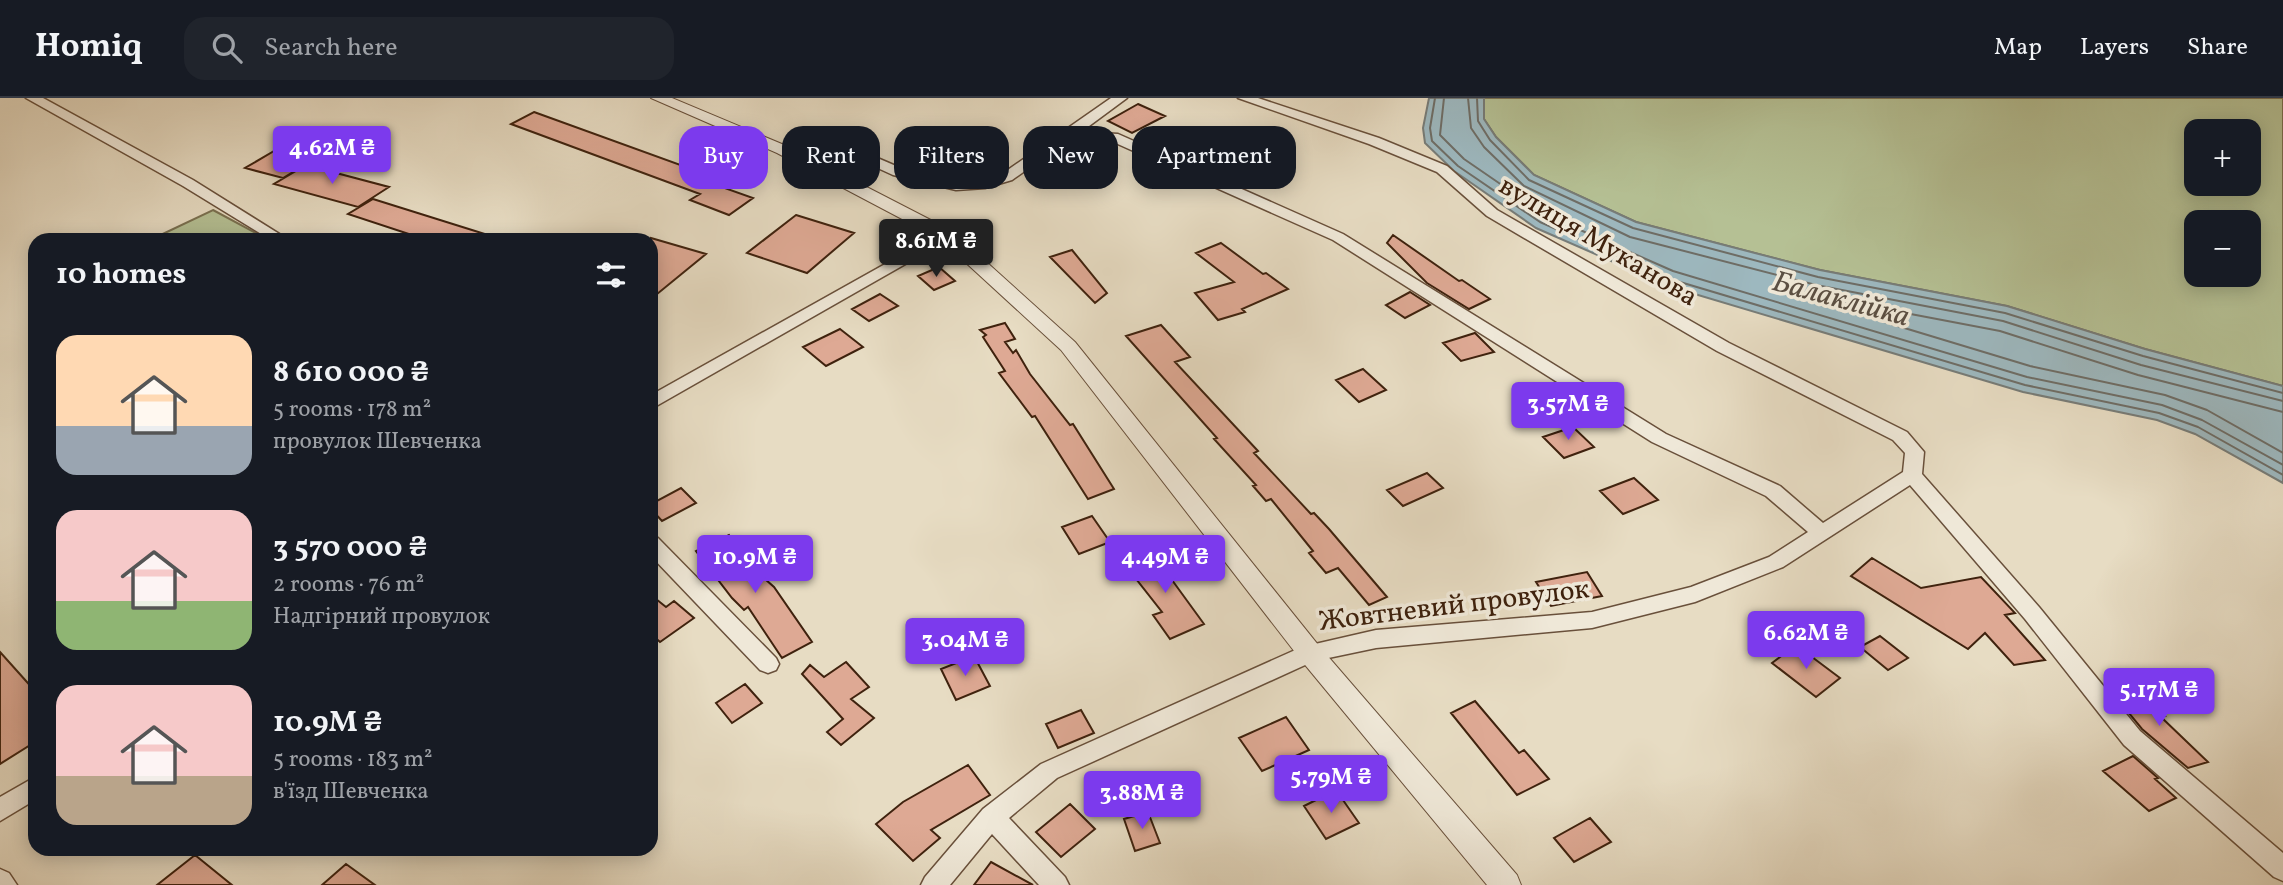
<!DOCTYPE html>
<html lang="en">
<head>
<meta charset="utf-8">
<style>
	body { margin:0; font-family:Vollkorn,serif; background:#20242c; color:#f1f3f6; height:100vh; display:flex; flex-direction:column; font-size:26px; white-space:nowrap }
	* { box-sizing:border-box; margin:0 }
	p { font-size:23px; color:#9ea1a6 }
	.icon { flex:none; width:38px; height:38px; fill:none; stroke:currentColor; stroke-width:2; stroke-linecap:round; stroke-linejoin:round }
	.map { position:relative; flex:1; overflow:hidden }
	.sheet { position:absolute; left:28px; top:135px; width:630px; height:623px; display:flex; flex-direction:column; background:#171b24; border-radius:21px; box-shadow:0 4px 18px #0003 }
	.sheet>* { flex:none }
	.top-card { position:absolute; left:679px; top:28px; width:665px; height:63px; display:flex; gap:14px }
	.fabs { position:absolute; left:2184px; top:21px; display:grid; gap:14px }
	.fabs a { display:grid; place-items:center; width:77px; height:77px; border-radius:14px; background:#171b24; box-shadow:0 4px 18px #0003; font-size:35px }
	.price { position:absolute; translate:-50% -60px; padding:0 16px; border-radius:7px; background:#7c3aed; color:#fff; font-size:23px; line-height:46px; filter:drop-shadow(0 2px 4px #0008) }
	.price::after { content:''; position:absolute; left:50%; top:42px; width:21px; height:16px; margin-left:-10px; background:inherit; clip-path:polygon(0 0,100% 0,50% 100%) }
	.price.selected { background:#222; color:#fff }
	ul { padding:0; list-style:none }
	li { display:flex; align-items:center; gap:21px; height:175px; padding:0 28px }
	li span { display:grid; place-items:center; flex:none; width:196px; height:140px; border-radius:21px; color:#555 }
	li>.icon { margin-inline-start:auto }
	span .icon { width:84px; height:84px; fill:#fffc; stroke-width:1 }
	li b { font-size:30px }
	h2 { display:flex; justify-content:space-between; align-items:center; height:84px; padding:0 28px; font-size:30px }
	.pill { padding:0 24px; border-radius:21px; background:#171b24; box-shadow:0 4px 18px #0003; font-size:24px; line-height:63px }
	.pill.selected { background:#7c3aed; color:#fff }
	header { display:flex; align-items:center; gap:42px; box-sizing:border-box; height:98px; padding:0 35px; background:#171b24; border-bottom:2px solid #363941 }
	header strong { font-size:33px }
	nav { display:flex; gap:38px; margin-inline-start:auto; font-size:24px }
	.search { width:490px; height:63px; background:#20242c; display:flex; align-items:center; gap:18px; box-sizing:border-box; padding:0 24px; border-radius:21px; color:#9ea1a6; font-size:26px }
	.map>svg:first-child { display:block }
</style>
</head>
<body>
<header>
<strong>Homiq</strong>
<div class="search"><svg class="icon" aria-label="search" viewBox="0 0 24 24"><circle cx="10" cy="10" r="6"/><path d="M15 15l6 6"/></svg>Search here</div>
<nav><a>Map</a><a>Layers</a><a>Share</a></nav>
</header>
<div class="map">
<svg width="2283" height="787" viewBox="0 0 2283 787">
	<rect width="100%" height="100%" fill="#e7dcc3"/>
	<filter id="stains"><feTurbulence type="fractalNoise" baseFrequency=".00286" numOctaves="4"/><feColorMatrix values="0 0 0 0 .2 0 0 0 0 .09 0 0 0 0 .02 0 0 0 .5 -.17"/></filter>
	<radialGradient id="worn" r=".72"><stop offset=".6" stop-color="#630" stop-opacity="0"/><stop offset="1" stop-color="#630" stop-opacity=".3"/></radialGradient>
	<path fill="#b5c094" stroke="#7a7151" stroke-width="2" fill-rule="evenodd" d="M 1484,0 L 2283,0 L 2283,288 L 2145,251 L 2007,208 L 1820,172 L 1636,124 L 1534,77 L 1496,39 L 1484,21 ZM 2196,33 L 2249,33 L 2249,86 L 2196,86 ZM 2196,124 L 2249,124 L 2249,177 L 2196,177 Z
		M 213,112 L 269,142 L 150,142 Z"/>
	<path fill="#9db8bf" stroke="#777c78" stroke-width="2" d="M 1429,0 L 1484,0 L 1484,21 L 1496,39 L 1534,77 L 1636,124 L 1820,172 L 2007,208 L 2145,251 L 2283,288 L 2283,385 L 2195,336 L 2157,322 L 2023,294 L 1668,188 L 1536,130 L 1454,73 L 1425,45 L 1423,30 Z"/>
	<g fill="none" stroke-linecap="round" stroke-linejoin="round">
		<path stroke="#6e6d66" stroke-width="2" d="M 1435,0 L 1430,30 L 1432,43 L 1458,68 L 1540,124 L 1670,181 L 2025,287 L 2159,315 L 2198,329 L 2283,377
			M 1444,0 L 1440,37 L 1464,61 L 1544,116 L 1673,173 L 2027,279 L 2162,307 L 2202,322 L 2283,367
			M 1468,0 L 1471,30 L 1484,49 L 1524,88 L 1630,139 L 1816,187 L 2003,223 L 2141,267 L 2283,303
			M 1477,0 L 1478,23 L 1490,42 L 1529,82 L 1633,130 L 1818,179 L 2005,215 L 2143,258 L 2283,295
			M 2283,314 L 2138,277 L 2000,233 L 1837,202 L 1833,205 L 1835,209 L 2030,268 L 2165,297 L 2207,312 L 2283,355"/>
	</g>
	<path fill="#dea994" stroke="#3f220e" stroke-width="2" d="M 1138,6 L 1165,18 L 1132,35 L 1108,23 Z
		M 534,14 L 722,82 L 716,87 L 753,100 L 729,117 L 690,102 L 700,96 L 511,26 Z
		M 982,42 L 1001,57 L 974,67 L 955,52 Z
		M 274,53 L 313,62 L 283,80 L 245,70 Z
		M 306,67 L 389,89 L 358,109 L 274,86 Z
		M 373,101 L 488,137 L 488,142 L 427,142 L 348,116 Z
		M 796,117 L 854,135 L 807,175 L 747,155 Z
		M 1393,137 L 1459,183 L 1462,182 L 1490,201 L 1469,211 L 1427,185 L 1387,145 Z
		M 651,140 L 706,156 L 651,201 Z
		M 1221,145 L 1263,176 L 1266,175 L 1288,191 L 1242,211 L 1245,214 L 1218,222 L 1195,195 L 1234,184 L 1196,155 Z
		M 1072,152 L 1107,195 L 1095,205 L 1050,159 Z
		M 939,169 L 955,183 L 934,192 L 918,178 Z
		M 1410,194 L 1430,207 L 1405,220 L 1386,207 Z
		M 880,196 L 898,208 L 869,223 L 852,211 Z
		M 1005,225 L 1015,241 L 1005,244 L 1013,255 L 1016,252 L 1030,276 L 1070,327 L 1073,326 L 1114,391 L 1088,401 L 1035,318 L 1032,319 L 999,275 L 1005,273 L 983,239 L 986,237 L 980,232 Z
		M 1161,227 L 1190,259 L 1175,264 L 1258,353 L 1254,355 L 1311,416 L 1314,415 L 1329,431 L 1387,499 L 1369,507 L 1338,470 L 1326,475 L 1309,455 L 1313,453 L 1271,401 L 1266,403 L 1253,388 L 1256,387 L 1214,341 L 1217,340 L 1126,238 Z
		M 840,231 L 863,249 L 826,268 L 803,249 Z
		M 1475,235 L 1494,254 L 1461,263 L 1443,245 Z
		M 1363,271 L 1386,292 L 1359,304 L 1336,282 Z
		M 1573,329 L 1594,349 L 1564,360 L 1543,339 Z
		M 1427,375 L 1443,390 L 1403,408 L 1387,392 Z
		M 1634,380 L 1658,402 L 1623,416 L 1600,393 Z
		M 681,390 L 696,405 L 662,423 L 651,411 L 651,406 Z
		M 1092,418 L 1110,444 L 1079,456 L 1062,429 Z
		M 729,437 L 743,455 L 738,457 L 774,489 L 812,544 L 782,560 L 748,509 L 744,512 L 732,500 L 696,453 Z
		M 1158,453 L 1179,479 L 1172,482 L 1204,526 L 1170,541 L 1153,517 L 1162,514 L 1126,468 Z
		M 1872,460 L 1921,490 L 1981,479 L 2015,515 L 2005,517 L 2045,562 L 2014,567 L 1985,535 L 1968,551 L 1851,478 Z
		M 1587,474 L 1602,498 L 1551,508 L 1536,484 Z
		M 651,497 L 666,509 L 674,503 L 694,520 L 660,544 L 651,536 Z
		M 1880,538 L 1908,560 L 1888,572 L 1860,549 Z
		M 1796,547 L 1840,580 L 1816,599 L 1772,565 Z
		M 0,554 L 35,593 L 35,644 L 0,666 Z
		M 974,558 L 990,588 L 956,602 L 941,571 Z
		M 846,564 L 869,589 L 851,601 L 874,620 L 841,647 L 827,634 L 843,621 L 802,576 L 810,567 L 824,579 Z
		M 745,586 L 762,605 L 732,625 L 716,605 Z
		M 2140,592 L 2165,618 L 2161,619 L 2208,664 L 2188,670 L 2142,631 L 2114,597 Z
		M 1475,603 L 1519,655 L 1524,652 L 1549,681 L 1517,697 L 1451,615 Z
		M 1081,612 L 1094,635 L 1058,650 L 1046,626 Z
		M 1286,619 L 1309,652 L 1262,673 L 1239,640 Z
		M 2133,658 L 2158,680 L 2155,681 L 2176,700 L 2149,713 L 2103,673 Z
		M 968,667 L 990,697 L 931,732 L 940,740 L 913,763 L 876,726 L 903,704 Z
		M 1336,692 L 1359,725 L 1326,741 L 1304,708 Z
		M 1070,706 L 1095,731 L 1061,759 L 1036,734 Z
		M 1148,714 L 1160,745 L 1135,753 L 1124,721 Z
		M 1590,720 L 1611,744 L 1574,764 L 1554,740 Z
		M 195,757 L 232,787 L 157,787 Z
		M 991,764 L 1033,787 L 974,787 Z
		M 346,766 L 375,787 L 322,787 Z"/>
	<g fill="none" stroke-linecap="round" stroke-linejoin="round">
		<g stroke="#69503b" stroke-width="3">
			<path id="minor" d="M 26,0 L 43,0 L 193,82 L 289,142 L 271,142 L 183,88 Z
				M 1111,0 L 1127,0 L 1081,34 L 1118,36 L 1343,136 L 1666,336 L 1780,388 L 1823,425 L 1903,374 L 1905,355 L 1893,342 L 1717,253 L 1487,118 L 1437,74 L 1369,46 L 1238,0 L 1258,0 L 1379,40 L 1447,68 L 1497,112 L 1729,245 L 1907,334 L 1924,354 L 1922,376 L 2039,509 L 2140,633 L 2283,755 L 2283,783 L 2274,779 L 2124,647 L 2025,521 L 1910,387 L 1783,469 L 1695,504 L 1592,530 L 1376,550 L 1314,563 L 1057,680 L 1009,720 L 1065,779 L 1069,787 L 1039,787 L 992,736 L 950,787 L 921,787 L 925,779 L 983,711 L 1041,666 L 1302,549 L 1376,532 L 1592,514 L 1691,489 L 1769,459 L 1808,434 L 1766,398 L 1652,344 L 1333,142 L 1111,43 L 1070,41 L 1012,82 L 985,90 L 956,92 L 893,77 L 858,61 L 783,56 L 776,52 L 783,48 L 861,53 L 903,71 L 956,84 L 984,82 L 1002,76 Z
				M 946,132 L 951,134 L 954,137 L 951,140 L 651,311 L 651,297 Z
				M 651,438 L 658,440 L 776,560 L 779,566 L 776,572 L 768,575 L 760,572 L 651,458 Z
				M 35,679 L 35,702 L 0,723 L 0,699 Z
				M 0,771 L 9,775 L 17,787 L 0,787 Z"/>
		</g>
		<g stroke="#69503b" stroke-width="2">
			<path id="tertiary" d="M 651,0 L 672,0 L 789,49 L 952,133 L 1075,244 L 1319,548 L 1517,777 L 1521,787 L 1487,787 L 1301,562 L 1061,252 L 940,141 L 777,55 Z"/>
		</g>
		<use href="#minor" fill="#efe8d8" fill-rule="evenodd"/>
		<use href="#tertiary" fill="#efe8d8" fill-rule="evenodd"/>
	</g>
	<g text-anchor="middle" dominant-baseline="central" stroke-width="7" stroke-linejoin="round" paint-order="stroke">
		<g font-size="28" fill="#3f220e" stroke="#efe8d8">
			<text transform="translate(1598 144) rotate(31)">вулиця Муканова</text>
			<text transform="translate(1454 508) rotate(-7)">Жовтневий провулок</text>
		</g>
		<g font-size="30" font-style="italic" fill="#5b4f43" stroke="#efe8d8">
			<text transform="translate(1841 202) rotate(15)">Балаклійка</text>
		</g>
	</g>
	<rect width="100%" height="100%" filter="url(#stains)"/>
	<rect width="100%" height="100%" fill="url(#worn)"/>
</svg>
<div class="fabs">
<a>+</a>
<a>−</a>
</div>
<b class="price" style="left:332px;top:88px">4.62M ₴</b>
<b class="price selected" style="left:936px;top:181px">8.61M ₴</b>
<b class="price" style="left:1568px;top:344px">3.57M ₴</b>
<b class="price" style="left:755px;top:497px">10.9M ₴</b>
<b class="price" style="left:1165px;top:497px">4.49M ₴</b>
<b class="price" style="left:1806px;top:573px">6.62M ₴</b>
<b class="price" style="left:965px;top:580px">3.04M ₴</b>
<b class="price" style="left:2159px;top:630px">5.17M ₴</b>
<b class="price" style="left:1331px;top:717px">5.79M ₴</b>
<b class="price" style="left:1142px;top:733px">3.88M ₴</b>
<div class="top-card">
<a class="pill selected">Buy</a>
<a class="pill">Rent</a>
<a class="pill">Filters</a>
<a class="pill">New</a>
<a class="pill">Apartment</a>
</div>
<section class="sheet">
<h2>10 homes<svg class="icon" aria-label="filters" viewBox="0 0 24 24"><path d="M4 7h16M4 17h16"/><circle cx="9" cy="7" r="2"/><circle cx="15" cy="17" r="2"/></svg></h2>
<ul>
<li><span style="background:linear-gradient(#ffd9b3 65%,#9aa5b1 0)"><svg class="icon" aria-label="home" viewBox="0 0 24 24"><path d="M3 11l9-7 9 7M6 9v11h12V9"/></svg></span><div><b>8 610 000 ₴</b><p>5 rooms · 178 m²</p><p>провулок Шевченка</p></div></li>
<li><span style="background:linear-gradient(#f6c9c9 65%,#8fb573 0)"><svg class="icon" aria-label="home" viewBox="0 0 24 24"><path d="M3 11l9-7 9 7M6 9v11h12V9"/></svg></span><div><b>3 570 000 ₴</b><p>2 rooms · 76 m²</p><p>Надгірний провулок</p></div></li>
<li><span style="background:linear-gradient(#f6c9c9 65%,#b9a48a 0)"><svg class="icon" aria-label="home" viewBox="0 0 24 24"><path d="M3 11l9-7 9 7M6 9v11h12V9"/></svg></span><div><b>10.9M ₴</b><p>5 rooms · 183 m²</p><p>в'їзд Шевченка</p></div></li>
</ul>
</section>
</div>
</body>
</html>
